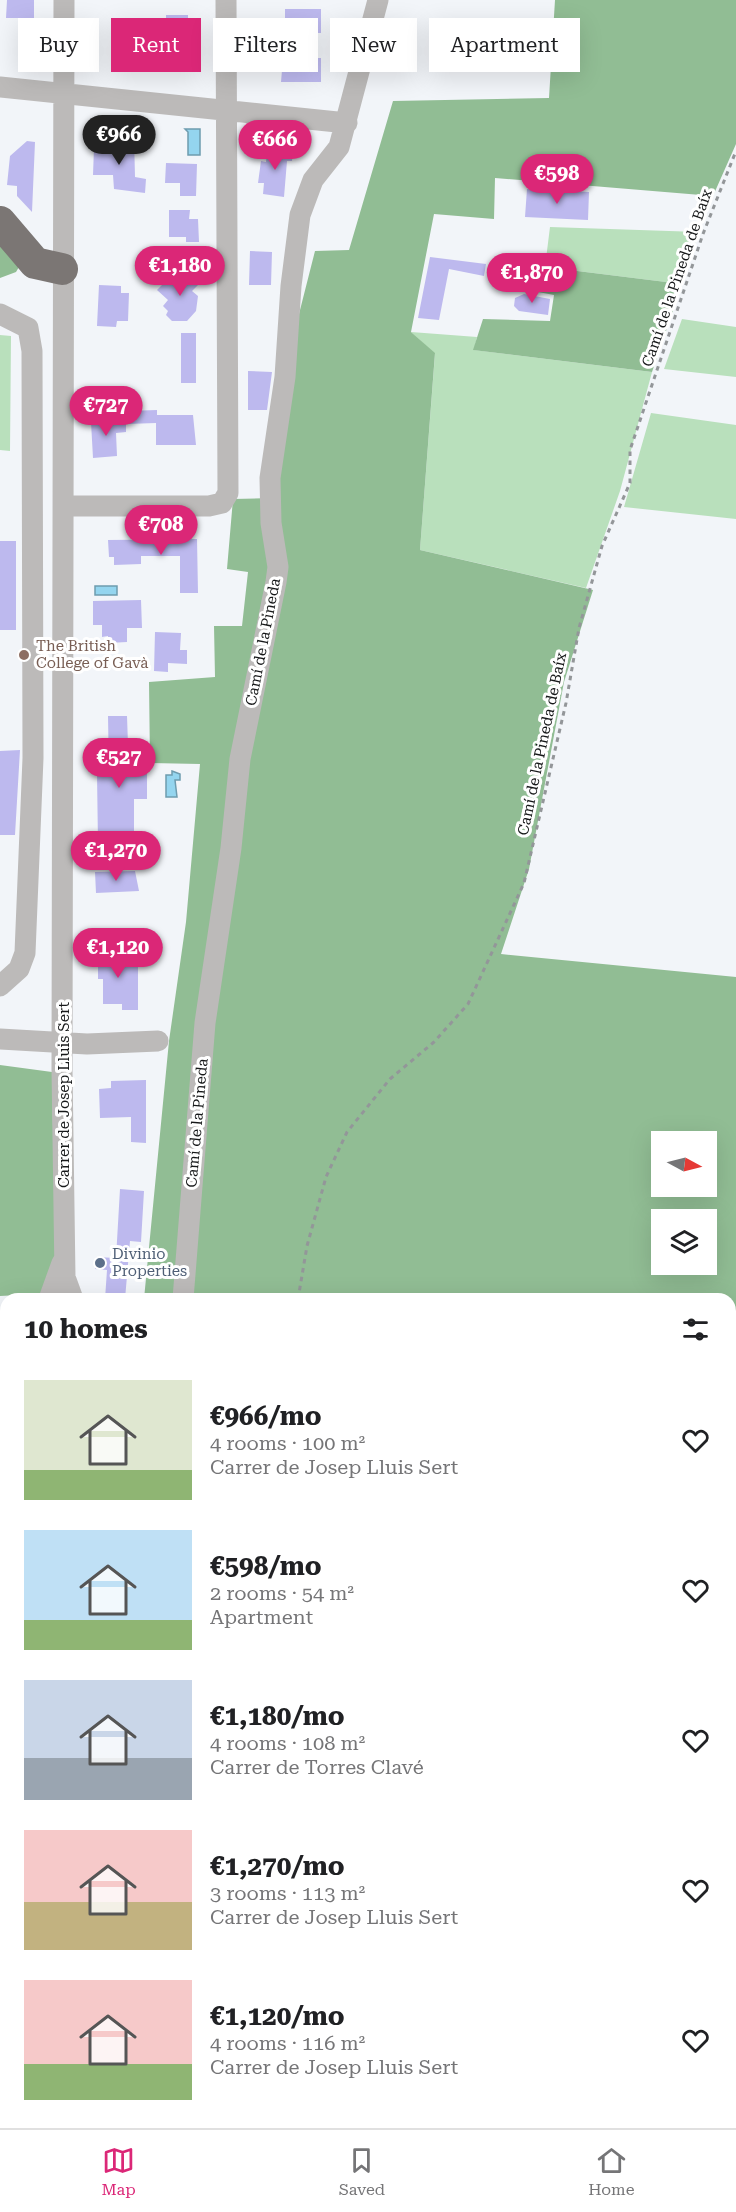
<!DOCTYPE html>
<html lang="en">
<head>
<meta charset="utf-8">
<style>
	body { margin:0; font-family:"Roboto Serif",serif; background:#f6f6f6; color:#202124; height:100vh; display:flex; flex-direction:column; font-size:22px; white-space:nowrap }
	* { box-sizing:border-box; margin:0 }
	p { font-size:20px; color:#757577 }
	.icon { flex:none; width:33px; height:33px; fill:none; stroke:currentColor; stroke-width:2; stroke-linecap:round; stroke-linejoin:round }
	.map { position:relative; flex:1; overflow:hidden }
	.sheet { position:absolute; left:0px; top:1293px; width:736px; height:836px; display:flex; flex-direction:column; background:#fff; border-radius:18px 18px 0 0; box-shadow:0 6px 24px #0002 }
	.sheet>* { flex:none }
	.hud { position:absolute; left:18px; top:18px; width:700px; height:54px; display:flex; gap:12px }
	.needle { width:39px; rotate:97deg }
	.buttons { position:absolute; left:651px; top:1131px; display:grid; gap:12px }
	.buttons a { display:grid; place-items:center; width:66px; height:66px; border-radius:0px; background:#fff; box-shadow:0 6px 24px #0002; font-size:30px }
	.price { position:absolute; translate:-50% -51px; padding:0 14px; border-radius:21px; background:#db2777; color:#fff; font-size:20px; line-height:39px; filter:drop-shadow(0 2px 3px #0008) }
	.price::after { content:''; position:absolute; left:50%; top:36px; width:18px; height:14px; margin-left:-9px; background:inherit; clip-path:polygon(0 0,100% 0,50% 100%) }
	.price.current { background:#222; color:#fff }
	ul { padding:0; list-style:none }
	li { display:flex; align-items:center; gap:18px; height:150px; padding:0 24px }
	li span { display:grid; place-items:center; flex:none; width:168px; height:120px; border-radius:0px; color:#555 }
	li>.icon { margin-inline-start:auto }
	span .icon { width:72px; height:72px; fill:#fffc; stroke-width:1 }
	li b { font-size:26px }
	h2 { display:flex; justify-content:space-between; align-items:center; height:72px; padding:0 24px; font-size:26px }
	.chip { padding:0 21px; border-radius:0px; background:#fff; box-shadow:0 6px 24px #0002; font-size:21px; line-height:54px }
	.chip.current { background:#db2777; color:#fff }
	.tabs { display:flex; justify-content:space-around; align-items:center; height:84px; border-top:2px solid #e0e0e0; background:#fff; font-size:16px; color:#757577 }
	.tabs a { display:grid; justify-items:center; gap:3px }
	.tabs .current { color:#db2777 }
	.map>svg:first-child { display:block }
</style>
</head>
<body>
<div class="map">
<svg width="736" height="2128" viewBox="0 0 736 2128">
	<rect width="100%" height="100%" fill="#f2f5f9"/>
	<path fill="#b9e0bc" d="M 550,227 L 699,232 L 682,284 L 545,267 Z
		M 682,319 L 736,327 L 736,377 L 664,369 Z
		M 411,332 L 477,337 L 474,350 L 652,372 L 620,491 L 586,588 L 420,550 L 435,354 Z
		M 0,335 L 11,336 L 10,451 L 0,450 Z
		M 651,413 L 736,425 L 736,519 L 624,507 Z
		M 731,1451 L 736,1451 L 736,1535 L 731,1536 Z"/>
	<path fill="#91bd94" fill-rule="evenodd" d="M 555,0 L 736,0 L 736,144 L 713,196 L 495,178 L 494,219 L 434,214 L 411,332 L 435,353 L 420,550 L 593,590 L 564,682 L 529,869 L 501,954 L 736,977 L 736,1322 L 731,1321 L 730,1299 L 464,1299 L 412,1295 L 349,1299 L 144,1299 L 169,1041 L 186,922 L 200,764 L 150,763 L 149,682 L 215,677 L 214,626 L 242,626 L 248,572 L 227,569 L 233,499 L 272,498 L 299,314 L 315,251 L 349,250 L 393,101 L 549,98 ZM 662,1142 L 706,1142 L 706,1186 L 662,1186 ZM 662,1220 L 706,1220 L 706,1264 L 662,1264 Z
		M 0,236 L 22,262 L 16,272 L 0,278 Z
		M 545,267 L 682,284 L 652,372 L 473,350 L 483,319 L 550,321 L 554,295 L 538,292 Z
		M 0,1065 L 52,1072 L 56,1293 L 0,1296 Z
		M 0,2062 L 6,2062 L 6,2122 L 622,2123 L 621,2128 L 0,2128 Z"/>
	<path fill="#94d5ef" stroke="#6e9caf" stroke-width="1.5" d="M 185,129 L 200,129 L 200,155 L 188,155 L 188,132 Z
		M 95,586 L 117,586 L 117,595 L 95,595 Z
		M 172,771 L 180,774 L 180,780 L 175,780 L 177,797 L 166,797 L 166,775 L 172,775 Z
		M 736,1606 L 736,1665 L 731,1691 L 731,1627 Z"/>
	<path fill="#bdb9ee" d="M 7,0 L 34,0 L 34,18 L 6,18 Z
		M 285,9 L 321,9 L 321,33 L 285,33 Z
		M 166,15 L 188,15 L 188,46 L 166,47 Z
		M 283,58 L 321,58 L 321,82 L 281,82 Z
		M 134,136 L 135,177 L 146,179 L 145,193 L 114,189 L 113,175 L 93,175 L 94,148 L 122,147 L 122,137 Z
		M 27,141 L 35,142 L 32,212 L 17,196 L 17,186 L 7,185 L 10,156 Z
		M 277,146 L 293,148 L 292,161 L 287,161 L 284,197 L 263,194 L 264,183 L 258,183 L 261,161 L 266,162 L 267,150 L 276,151 Z
		M 166,163 L 197,164 L 196,196 L 180,196 L 180,183 L 165,183 Z
		M 527,189 L 589,192 L 588,220 L 525,217 Z
		M 169,210 L 190,210 L 189,219 L 198,219 L 199,242 L 186,242 L 186,237 L 169,237 Z
		M 250,251 L 272,252 L 271,285 L 249,285 Z
		M 430,257 L 486,264 L 484,276 L 449,269 L 439,320 L 418,318 Z
		M 179,268 L 198,285 L 192,291 L 198,296 L 196,311 L 187,321 L 172,321 L 166,315 L 168,311 L 163,306 L 168,300 L 157,290 Z
		M 99,285 L 121,286 L 121,293 L 129,293 L 128,321 L 117,321 L 116,327 L 97,326 Z
		M 524,294 L 550,299 L 548,315 L 519,311 L 514,306 L 515,298 Z
		M 181,333 L 196,333 L 196,383 L 181,383 Z
		M 248,371 L 272,372 L 267,410 L 248,410 Z
		M 157,410 L 157,415 L 193,415 L 196,445 L 156,445 L 156,423 L 127,424 L 127,411 Z
		M 126,420 L 126,432 L 116,433 L 117,456 L 93,458 L 91,422 Z
		M 197,539 L 198,593 L 180,593 L 180,556 L 141,556 L 141,564 L 114,565 L 114,557 L 109,557 L 108,540 Z
		M 0,541 L 16,541 L 16,630 L 0,630 Z
		M 141,600 L 142,628 L 127,628 L 127,642 L 108,643 L 108,636 L 102,637 L 102,625 L 93,625 L 93,601 Z
		M 155,632 L 181,633 L 180,650 L 187,650 L 187,664 L 168,663 L 168,672 L 154,671 Z
		M 108,716 L 127,716 L 129,773 L 147,773 L 147,799 L 134,799 L 134,844 L 98,844 L 97,774 L 109,773 Z
		M 20,750 L 15,835 L 0,835 L 0,751 Z
		M 135,871 L 139,891 L 96,893 L 95,872 Z
		M 98,946 L 119,946 L 119,962 L 138,962 L 138,1010 L 122,1010 L 122,1004 L 103,1004 L 103,979 L 98,979 Z
		M 146,1080 L 146,1143 L 131,1142 L 131,1117 L 100,1118 L 99,1089 L 111,1088 L 111,1081 Z
		M 120,1189 L 144,1191 L 141,1242 L 130,1241 L 125,1299 L 105,1299 L 107,1270 L 95,1269 L 96,1257 L 116,1258 Z"/>
	<g fill="none" stroke-linecap="round" stroke-linejoin="round">
		<path stroke="#939699" stroke-width="3" stroke-dasharray="4.5 4.5" stroke-linecap="butt" d="M 298,1299 L 307,1246 L 326,1177 L 347,1132 L 390,1079 L 434,1042 L 468,1004 L 524,883 L 566,703 L 579,628 L 602,546 L 630,483 L 630,450 L 703,234 L 736,151
			M 0,1928 L 6,1895
			M 0,2060 L 6,2059
			M 179,2122 L 179,2128"/>
		<path stroke="#bcbab9" stroke-width="21" d="M 64,0 L 62,1069 L 65,1277 L 73,1299
			M 0,87 L 347,123
			M 0,314 L 28,328 L 32,351 L 33,758 L 25,953 L 19,969 L 0,986
			M 63,506 L 209,506 L 222,503 L 228,493 L 226,0
			M 0,1039 L 87,1044 L 158,1041
			M 49,1299 L 62,1263
			M 183,1299 L 205,1023 L 231,848 L 240,759 L 276,582 L 278,567 L 271,523 L 270,478 L 285,377 L 291,286 L 300,215 L 313,180 L 339,147 L 378,0"/>
		<path stroke="#7b7674" stroke-width="32" d="M 0,222 L 35,263 L 62,269"/>
	</g>
	<circle fill="#8d6e63" stroke="#fff" stroke-width="2" cx="24" cy="655" r="6"/>
	<circle fill="#5c6f8a" stroke="#fff" stroke-width="2" cx="100" cy="1263" r="6"/>
	<g text-anchor="middle" dominant-baseline="central" stroke-width="6" stroke-linejoin="round" paint-order="stroke">
		<g font-size="15" fill="#161819" stroke="#fff">
			<text transform="translate(677 278) rotate(-71)">Camí de la Pineda de Baíx</text>
			<text transform="translate(263 642) rotate(-79)">Camí de la Pineda</text>
			<text transform="translate(542 744) rotate(-78)">Camí de la Pineda de Baíx</text>
			<text transform="translate(64 1095) rotate(-90)">Carrer de Josep Lluis Sert</text>
			<text transform="translate(197 1123) rotate(-85)">Camí de la Pineda</text>
		</g>
		<g font-size="15" fill="#785e54" stroke="#fff" text-anchor="start">
			<text x="36" y="646">The British<tspan x="36" dy="17">College of Gavà</tspan></text>
		</g>
		<g font-size="15" fill="#4e5e75" stroke="#fff" text-anchor="start">
			<text x="112" y="1254">Divinio<tspan x="112" dy="17">Properties</tspan></text>
		</g>
	</g>
</svg>
<div class="buttons">
<a><svg class="needle" viewBox="-14 -14 28 28"><path d="M0-13l5 13h-10z" fill="#e53935"/><path d="M0 13l5-13h-10z" fill="#757577"/></svg></a>
<a><svg class="icon" aria-label="layers" viewBox="0 0 24 24"><path d="M12 4l9 5-9 5-9-5zM3 14l9 5 9-5"/></svg></a>
</div>
<b class="price current" style="left:119px;top:166px">€966</b>
<b class="price" style="left:275px;top:171px">€666</b>
<b class="price" style="left:557px;top:205px">€598</b>
<b class="price" style="left:180px;top:297px">€1,180</b>
<b class="price" style="left:532px;top:304px">€1,870</b>
<b class="price" style="left:106px;top:437px">€727</b>
<b class="price" style="left:161px;top:556px">€708</b>
<b class="price" style="left:119px;top:789px">€527</b>
<b class="price" style="left:116px;top:882px">€1,270</b>
<b class="price" style="left:118px;top:979px">€1,120</b>
<div class="hud">
<a class="chip">Buy</a>
<a class="chip current">Rent</a>
<a class="chip">Filters</a>
<a class="chip">New</a>
<a class="chip">Apartment</a>
</div>
<section class="sheet">
<h2>10 homes<svg class="icon" aria-label="filters" viewBox="0 0 24 24"><path d="M4 7h16M4 17h16"/><circle cx="9" cy="7" r="2"/><circle cx="15" cy="17" r="2"/></svg></h2>
<ul>
<li><span style="background:linear-gradient(#dfe7d0 75%,#8fb573 0)"><svg class="icon" aria-label="home" viewBox="0 0 24 24"><path d="M3 11l9-7 9 7M6 9v11h12V9"/></svg></span><div><b>€966/mo</b><p>4 rooms · 100 m²</p><p>Carrer de Josep Lluis Sert</p></div><svg class="icon" aria-label="heart" viewBox="0 0 24 24"><path d="M12 20l-8-8c-3-5 5-10 8-4 3-6 11-1 8 4z"/></svg></li>
<li><span style="background:linear-gradient(#bfe0f5 75%,#8fb573 0)"><svg class="icon" aria-label="home" viewBox="0 0 24 24"><path d="M3 11l9-7 9 7M6 9v11h12V9"/></svg></span><div><b>€598/mo</b><p>2 rooms · 54 m²</p><p>Apartment</p></div><svg class="icon" aria-label="heart" viewBox="0 0 24 24"><path d="M12 20l-8-8c-3-5 5-10 8-4 3-6 11-1 8 4z"/></svg></li>
<li><span style="background:linear-gradient(#c9d6e8 65%,#9aa5b1 0)"><svg class="icon" aria-label="home" viewBox="0 0 24 24"><path d="M3 11l9-7 9 7M6 9v11h12V9"/></svg></span><div><b>€1,180/mo</b><p>4 rooms · 108 m²</p><p>Carrer de Torres Clavé</p></div><svg class="icon" aria-label="heart" viewBox="0 0 24 24"><path d="M12 20l-8-8c-3-5 5-10 8-4 3-6 11-1 8 4z"/></svg></li>
<li><span style="background:linear-gradient(#f6c9c9 60%,#c2b280 0)"><svg class="icon" aria-label="home" viewBox="0 0 24 24"><path d="M3 11l9-7 9 7M6 9v11h12V9"/></svg></span><div><b>€1,270/mo</b><p>3 rooms · 113 m²</p><p>Carrer de Josep Lluis Sert</p></div><svg class="icon" aria-label="heart" viewBox="0 0 24 24"><path d="M12 20l-8-8c-3-5 5-10 8-4 3-6 11-1 8 4z"/></svg></li>
<li><span style="background:linear-gradient(#f6c9c9 70%,#8fb573 0)"><svg class="icon" aria-label="home" viewBox="0 0 24 24"><path d="M3 11l9-7 9 7M6 9v11h12V9"/></svg></span><div><b>€1,120/mo</b><p>4 rooms · 116 m²</p><p>Carrer de Josep Lluis Sert</p></div><svg class="icon" aria-label="heart" viewBox="0 0 24 24"><path d="M12 20l-8-8c-3-5 5-10 8-4 3-6 11-1 8 4z"/></svg></li>
</ul>
</section>
</div>
<nav class="tabs">
<a class="current"><svg class="icon" aria-label="map" viewBox="0 0 24 24"><path d="M3 6l6-2 6 2 6-2v14l-6 2-6-2-6 2zM9 4v14M15 6v14"/></svg>Map</a>
<a><svg class="icon" aria-label="saved" viewBox="0 0 24 24"><path d="M7 4h10v16l-5-4-5 4z"/></svg>Saved</a>
<a><svg class="icon" aria-label="home" viewBox="0 0 24 24"><path d="M3 11l9-7 9 7M6 9v11h12V9"/></svg>Home</a>
</nav>
</body>
</html>
